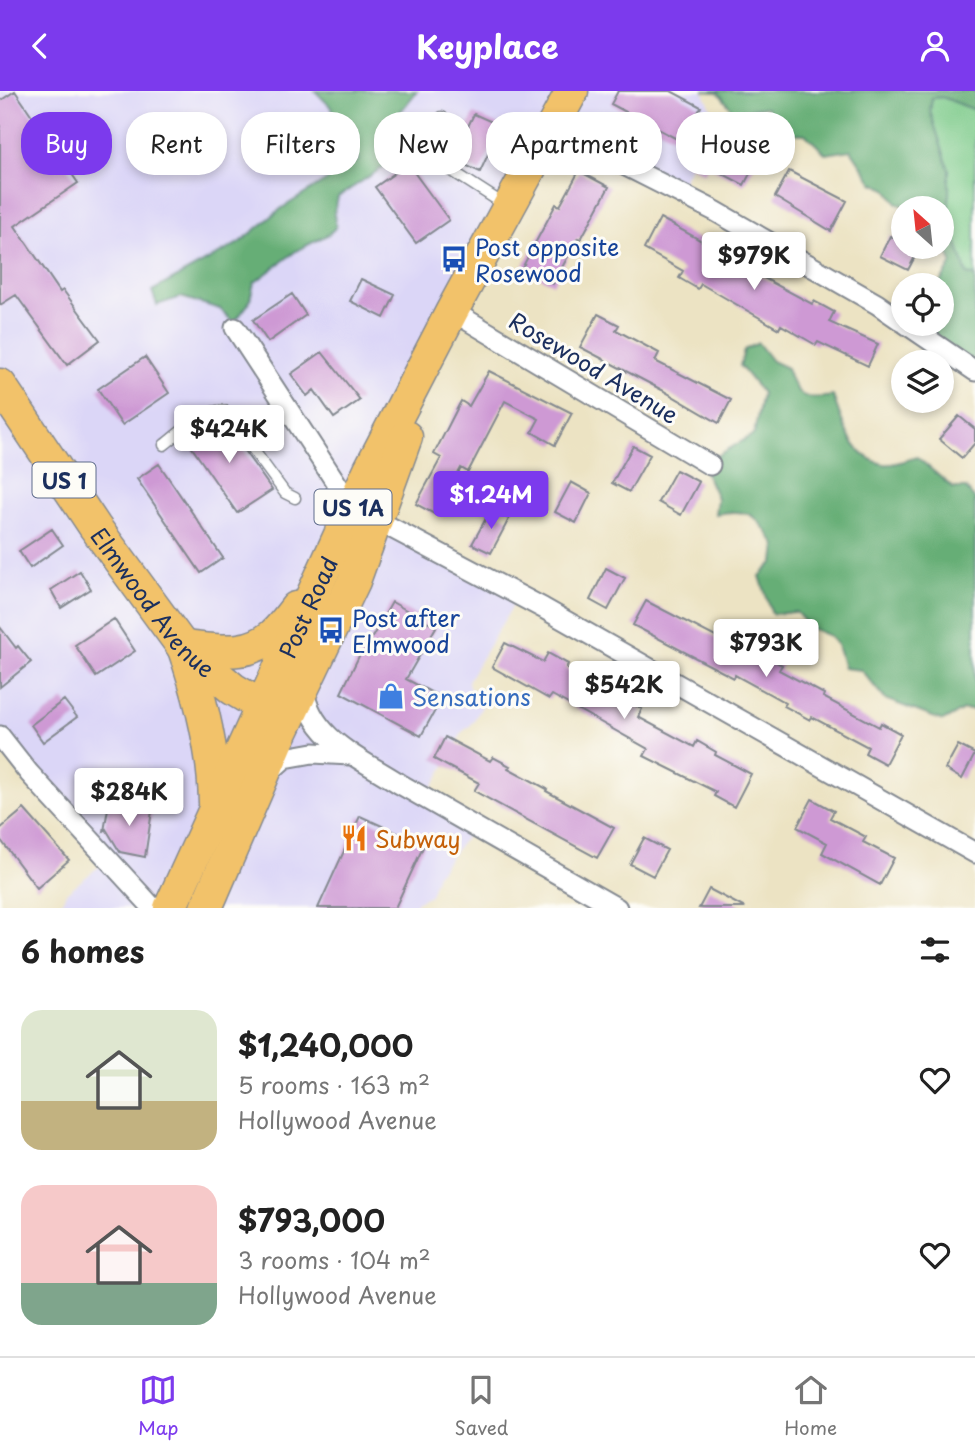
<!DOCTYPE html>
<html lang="en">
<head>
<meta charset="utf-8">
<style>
	body { margin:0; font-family:"Playpen Sans",sans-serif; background:#f6f6f6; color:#222; height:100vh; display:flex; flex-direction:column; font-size:26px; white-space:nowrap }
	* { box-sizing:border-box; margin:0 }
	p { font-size:23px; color:#767676 }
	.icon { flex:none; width:38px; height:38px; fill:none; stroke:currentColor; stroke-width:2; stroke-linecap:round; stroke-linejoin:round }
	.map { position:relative; height:817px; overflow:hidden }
	.details { display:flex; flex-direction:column; background:#fff; flex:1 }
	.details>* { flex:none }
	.top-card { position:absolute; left:21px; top:21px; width:934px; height:63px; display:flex; gap:14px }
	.needle { width:46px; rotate:333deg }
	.tools { position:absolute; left:891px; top:105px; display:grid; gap:14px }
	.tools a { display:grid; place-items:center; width:63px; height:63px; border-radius:50%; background:#fff; box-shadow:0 4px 10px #0003; font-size:35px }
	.price { position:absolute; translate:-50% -60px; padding:0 16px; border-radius:7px; background:#fff; color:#222; font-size:23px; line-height:46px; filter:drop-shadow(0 2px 4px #0008) }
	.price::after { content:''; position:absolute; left:50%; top:42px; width:21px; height:16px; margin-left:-10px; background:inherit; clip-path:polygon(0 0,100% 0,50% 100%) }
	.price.active { background:#7c3aed; color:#fff }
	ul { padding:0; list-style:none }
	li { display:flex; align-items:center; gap:21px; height:175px; padding:0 21px }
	li span { display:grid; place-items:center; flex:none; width:196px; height:140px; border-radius:21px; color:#555 }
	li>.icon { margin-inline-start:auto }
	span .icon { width:84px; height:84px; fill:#fffc; stroke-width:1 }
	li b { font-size:30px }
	h2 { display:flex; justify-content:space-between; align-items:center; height:84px; padding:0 21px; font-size:30px }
	.pill { padding:0 24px; border-radius:28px; background:#fff; box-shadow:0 4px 10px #0003; font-size:24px; line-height:63px }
	.pill.active { background:#7c3aed; color:#fff }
	header { display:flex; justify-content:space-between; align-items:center; height:91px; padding:0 21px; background:#7c3aed; color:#fff; font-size:32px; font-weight:700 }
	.menu { display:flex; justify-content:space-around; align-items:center; height:98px; border-top:2px solid #e0e0e0; background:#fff; font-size:19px; color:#767676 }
	.menu a { display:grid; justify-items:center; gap:4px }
	.menu .active { color:#7c3aed }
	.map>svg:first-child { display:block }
</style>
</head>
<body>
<header><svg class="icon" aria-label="back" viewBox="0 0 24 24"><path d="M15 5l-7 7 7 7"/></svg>Keyplace<svg class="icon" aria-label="person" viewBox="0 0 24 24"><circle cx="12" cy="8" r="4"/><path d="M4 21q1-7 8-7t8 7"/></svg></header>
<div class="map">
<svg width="975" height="817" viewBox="0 0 975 817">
	<rect width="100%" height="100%" fill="#fdfcf7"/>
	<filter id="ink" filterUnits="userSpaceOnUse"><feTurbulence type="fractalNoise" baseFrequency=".0143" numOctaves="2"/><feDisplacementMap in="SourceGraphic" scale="14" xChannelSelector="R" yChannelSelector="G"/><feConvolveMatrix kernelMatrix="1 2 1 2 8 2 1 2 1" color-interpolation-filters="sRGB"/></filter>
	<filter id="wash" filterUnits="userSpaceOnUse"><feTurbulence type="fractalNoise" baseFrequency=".00686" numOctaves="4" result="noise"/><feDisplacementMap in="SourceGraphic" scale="28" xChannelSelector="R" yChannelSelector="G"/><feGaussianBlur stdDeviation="1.57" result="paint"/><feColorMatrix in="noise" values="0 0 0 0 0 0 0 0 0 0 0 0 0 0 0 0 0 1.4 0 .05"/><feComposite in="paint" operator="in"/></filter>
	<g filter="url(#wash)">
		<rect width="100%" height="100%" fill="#ece3c3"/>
		<path fill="#dbd6f7" d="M 0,0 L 315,0 L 331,16 L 360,69 L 282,117 L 239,152 L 152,200 L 220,218 L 249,212 L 254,192 L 296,160 L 329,143 L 338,106 L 394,34 L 394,28 L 417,0 L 703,0 L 715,25 L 679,98 L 552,34 L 356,415 L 516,509 L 468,590 L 469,597 L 480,603 L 483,614 L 471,634 L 462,641 L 455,658 L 427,705 L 474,736 L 437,783 L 430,804 L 416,811 L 415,817 L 59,817 L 66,802 L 106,770 L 0,645 Z"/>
		<path fill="#7dca8a" stroke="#4c7c74" stroke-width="2" d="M 943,6 L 975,19 L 975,186 L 967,184 L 949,129 L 949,79 L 930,21 L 932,7 Z"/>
		<path fill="#66ae76" stroke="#406e6a" stroke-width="2" d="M 315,0 L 417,0 L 394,29 L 394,34 L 408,60 L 338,106 L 334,122 L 336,136 L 329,143 L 296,160 L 254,192 L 249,212 L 234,232 L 220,218 L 181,206 L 157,214 L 152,200 L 239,152 L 282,117 L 359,69 L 331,16 Z
			M 703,0 L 975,0 L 975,19 L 942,6 L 932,7 L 930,20 L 949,79 L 949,129 L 967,183 L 975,186 L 975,279 L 912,233 L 942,233 L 942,194 L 938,194 C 958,166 951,175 943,147 C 940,138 942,127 942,117 L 912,117 L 898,113 L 887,98 L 873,92 L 851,59 L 826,63 L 805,43 L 786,42 L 766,16 L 733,20 L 718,1 Z
			M 758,252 L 772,270 L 787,277 C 797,307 802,309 833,305 C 843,332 851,367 884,373 C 894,375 908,368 917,366 L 953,397 L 966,397 L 975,409 L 975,619 L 963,619 L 943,630 L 885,608 L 861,579 L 844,577 L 837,554 L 830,545 L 810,537 L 796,521 L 772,523 L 760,485 L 774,471 L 776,454 C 755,425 753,416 715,423 L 717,407 L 700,369 L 701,362 L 717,365 L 754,343 L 762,302 L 740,275 L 744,259 Z"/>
		<g id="blocks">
			<path fill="#ce99d4" d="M 15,0 L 78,92 L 15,135 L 60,201 L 63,199 L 100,249 L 67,274 L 16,204 L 0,214 L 0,10 Z
				M 618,0 L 671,0 L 701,16 L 695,27 L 760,64 L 744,94 L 708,75 L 704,82 L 684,71 L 692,56 L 611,13 Z
				M 474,23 L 501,35 L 480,81 L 452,68 Z
				M 408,73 L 449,129 L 416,152 L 375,96 Z
				M 579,80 L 609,96 L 581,148 L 578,147 L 553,193 L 522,177 L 556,113 L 560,115 Z
				M 789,80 L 847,110 L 831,140 L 775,106 Z
				M 660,127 L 760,182 L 758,184 L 812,213 L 814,210 L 834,221 L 829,231 L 878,253 L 868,275 L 818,251 L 816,254 L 781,234 L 779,238 L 701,193 L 698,198 L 679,187 L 683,180 L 644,158 Z
				M 890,145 L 903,152 L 903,156 L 910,156 L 918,160 L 908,179 L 880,165 Z
				M 361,188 L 395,204 L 384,227 L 350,210 Z
				M 292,203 L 306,224 L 268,251 L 253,229 Z
				M 598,223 L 619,234 L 616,239 L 659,262 L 655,270 L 731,309 L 719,332 L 662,299 L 580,256 Z
				M 322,261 L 360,309 L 334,327 L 314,299 L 307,305 L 291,283 Z
				M 145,266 L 169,302 L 122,334 L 98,298 Z
				M 489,280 L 572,322 L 555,354 L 532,341 L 539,328 L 505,310 L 468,381 L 461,377 L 436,424 L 416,413 L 441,367 L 434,363 L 461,310 L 469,315 Z
				M 959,325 L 975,338 L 975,352 L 962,367 L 939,348 Z
				M 221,327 L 272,399 L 237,422 L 186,348 L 213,329 Z
				M 633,355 L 650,364 L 629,401 L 612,392 Z
				M 159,373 L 223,467 L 201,482 L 137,388 Z
				M 676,379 L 699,391 L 681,424 L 658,411 Z
				M 571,391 L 591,402 L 576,432 L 555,421 Z
				M 491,418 L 509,428 L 491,462 L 472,453 Z
				M 52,438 L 63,454 L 30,477 L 19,460 Z
				M 606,477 L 625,487 L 608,519 L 590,509 Z
				M 80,480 L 91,498 L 61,517 L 51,499 Z
				M 646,510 L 727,552 L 729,549 L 761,566 L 762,563 L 782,574 L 779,579 L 824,603 L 823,606 L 879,636 L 881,632 L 901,643 L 885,673 L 865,662 L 868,656 L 812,626 L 810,629 L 784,615 L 786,612 L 735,584 L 734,587 L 633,534 Z
				M 392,511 L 436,536 L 406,588 L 442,607 L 421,645 L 341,602 L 360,563 L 362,564 Z
				M 114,528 L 135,560 L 96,586 L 75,554 Z
				M 0,536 L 16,557 L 18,555 L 31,571 L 0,596 Z
				M 505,552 L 543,571 L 548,562 L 568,573 L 566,577 L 642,618 L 638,626 L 694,656 L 697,650 L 716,661 L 715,664 L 751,683 L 734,716 L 714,705 L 716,701 L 644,665 L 648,658 L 552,604 L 549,608 L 492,576 Z
				M 64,609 L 77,626 L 43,651 L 31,634 Z
				M 445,646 L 490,670 L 493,666 L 510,675 L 508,677 L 547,698 L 546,700 L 614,737 L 597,767 L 474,700 L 479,692 L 434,668 Z
				M 958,654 L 975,663 L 962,688 L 945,678 Z
				M 812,708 L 834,720 L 830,727 L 866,746 L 863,751 L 894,767 L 880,794 L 822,762 L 827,752 L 797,736 Z
				M 109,712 L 152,720 L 145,766 L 120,761 L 106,738 L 104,740 Z
				M 24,718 L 69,769 L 37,797 L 0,748 L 0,738 Z
				M 360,725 L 424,754 L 395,817 L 318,817 Z
				M 644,747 L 667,759 L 653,785 L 630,773 Z
				M 709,798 L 745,817 L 699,817 Z"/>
		</g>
	</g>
	<g filter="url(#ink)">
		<use href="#blocks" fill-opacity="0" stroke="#848990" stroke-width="2"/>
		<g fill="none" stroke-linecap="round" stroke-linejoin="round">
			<g stroke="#848990" stroke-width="13">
				<path id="service" d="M 442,26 L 430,57 L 446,76 L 505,114
					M 164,354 C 180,342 204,317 225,320 L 285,402 L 295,407"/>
			</g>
			<g stroke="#848990" stroke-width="23">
				<path id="minor" d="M 551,37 L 715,120 L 877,213 L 903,231
					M 452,220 L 710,374
					M 906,233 L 975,280
					M 235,237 L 352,416 L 543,517 L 975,762
					M 303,595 C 310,648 360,667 400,693 L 617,817
					M 0,645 L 29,682 L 153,817
					M 267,683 L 285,667 L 313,662 L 350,664"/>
			</g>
			<g stroke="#848990" stroke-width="35">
				<g id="primary">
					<path id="s1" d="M 0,294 L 95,436 L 183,556 L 233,598 L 280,626"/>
					<path d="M 183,556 C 216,559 248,567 274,543 C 282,536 289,526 296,517"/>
					<path d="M 184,558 C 201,607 214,660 215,712"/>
					<path id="s2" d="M 170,817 L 370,378 L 452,220 L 572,0"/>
					<path d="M 206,817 L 280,645 L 354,490 L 406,346"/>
				</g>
			</g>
			<use href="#service" stroke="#fff" stroke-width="10"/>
			<use href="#minor" stroke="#fff" stroke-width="19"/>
			<use href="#primary" stroke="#f2c26a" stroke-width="32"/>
		</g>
	</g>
	<defs>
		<g id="bus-bare" transform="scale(2.1)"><path d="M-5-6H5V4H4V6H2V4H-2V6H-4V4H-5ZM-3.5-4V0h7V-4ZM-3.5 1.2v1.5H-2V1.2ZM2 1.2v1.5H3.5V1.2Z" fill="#1a4fb4" stroke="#fdfcf7" stroke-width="2.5" paint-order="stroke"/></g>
		<g id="shop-bare" transform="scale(2.1)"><path d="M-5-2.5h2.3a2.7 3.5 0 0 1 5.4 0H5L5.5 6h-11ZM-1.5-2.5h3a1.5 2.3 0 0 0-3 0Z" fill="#3f7fe0" stroke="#fdfcf7" stroke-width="2.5" paint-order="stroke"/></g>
		<g id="restaurant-bare" transform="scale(2.1)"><path d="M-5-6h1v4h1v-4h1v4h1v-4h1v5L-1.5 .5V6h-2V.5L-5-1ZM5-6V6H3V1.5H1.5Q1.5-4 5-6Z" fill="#e8710a" stroke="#fdfcf7" stroke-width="2.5" paint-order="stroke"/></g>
	</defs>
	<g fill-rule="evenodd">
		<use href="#bus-bare" x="454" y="168"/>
		<use href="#bus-bare" x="331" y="539"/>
		<use href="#shop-bare" x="391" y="605"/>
		<use href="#restaurant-bare" x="354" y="747"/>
	</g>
	<g text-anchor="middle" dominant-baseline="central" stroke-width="6" stroke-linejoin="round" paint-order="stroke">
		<g fill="#fdfcf7" stroke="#5f6c8c" stroke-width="2">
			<rect x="32.5" y="371.5" width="63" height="35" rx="5"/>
			<rect x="314.5" y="398.5" width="77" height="35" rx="5"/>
		</g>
		<g font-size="21" font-weight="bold" fill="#1b2f5e">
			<text x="64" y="389">US 1</text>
			<text x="353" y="416">US 1A</text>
		</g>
		<g font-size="23" fill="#164399" stroke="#fdfcf7" text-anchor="start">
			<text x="475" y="155">Post opposite<tspan x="475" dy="26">Rosewood</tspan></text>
			<text x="352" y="526">Post after<tspan x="352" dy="26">Elmwood</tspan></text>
		</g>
		<g font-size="23" fill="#1b2f5e" stroke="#fdfcf7">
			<text transform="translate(594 276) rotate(31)">Rosewood Avenue</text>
			<text stroke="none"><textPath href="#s1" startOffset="266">Elmwood Avenue</textPath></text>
			<text stroke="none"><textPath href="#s2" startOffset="331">Post Road</textPath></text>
		</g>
		<g font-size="23" fill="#366cbe" stroke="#fdfcf7" text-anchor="start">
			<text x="412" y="605">Sensations</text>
		</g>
		<g font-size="23" fill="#c56008" stroke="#fdfcf7" text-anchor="start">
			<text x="375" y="747">Subway</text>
		</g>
	</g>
</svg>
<div class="tools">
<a><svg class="needle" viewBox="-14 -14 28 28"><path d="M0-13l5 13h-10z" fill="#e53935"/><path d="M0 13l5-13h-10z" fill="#767676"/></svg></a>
<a><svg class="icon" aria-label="locate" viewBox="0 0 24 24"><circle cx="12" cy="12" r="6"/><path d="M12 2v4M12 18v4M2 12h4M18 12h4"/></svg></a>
<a><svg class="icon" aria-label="layers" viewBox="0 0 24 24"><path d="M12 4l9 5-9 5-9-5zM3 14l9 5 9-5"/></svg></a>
</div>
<b class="price" style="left:754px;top:201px">$979K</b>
<b class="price" style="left:229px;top:374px">$424K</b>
<b class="price active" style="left:491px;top:440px">$1.24M</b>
<b class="price" style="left:766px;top:588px">$793K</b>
<b class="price" style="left:624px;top:630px">$542K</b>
<b class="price" style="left:129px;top:737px">$284K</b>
<div class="top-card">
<a class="pill active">Buy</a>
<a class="pill">Rent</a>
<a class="pill">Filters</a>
<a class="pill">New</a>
<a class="pill">Apartment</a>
<a class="pill">House</a>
</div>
</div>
<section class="details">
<h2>6 homes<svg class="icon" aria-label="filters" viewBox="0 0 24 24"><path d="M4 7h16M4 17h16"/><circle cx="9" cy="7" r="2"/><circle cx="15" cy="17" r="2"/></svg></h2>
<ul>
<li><span style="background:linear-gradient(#dfe7d0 65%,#c2b280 0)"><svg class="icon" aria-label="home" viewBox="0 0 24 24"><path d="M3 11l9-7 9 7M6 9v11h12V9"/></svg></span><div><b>$1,240,000</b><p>5 rooms · 163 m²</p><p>Hollywood Avenue</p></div><svg class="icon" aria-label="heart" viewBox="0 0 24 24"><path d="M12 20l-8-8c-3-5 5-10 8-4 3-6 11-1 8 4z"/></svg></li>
<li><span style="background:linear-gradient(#f6c9c9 70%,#7fa58c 0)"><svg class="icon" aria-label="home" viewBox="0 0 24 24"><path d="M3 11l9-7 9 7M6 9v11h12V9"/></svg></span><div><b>$793,000</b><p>3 rooms · 104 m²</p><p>Hollywood Avenue</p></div><svg class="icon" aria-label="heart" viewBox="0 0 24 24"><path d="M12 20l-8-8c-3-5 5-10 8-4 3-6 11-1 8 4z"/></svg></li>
</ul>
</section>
<nav class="menu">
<a class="active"><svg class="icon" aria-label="map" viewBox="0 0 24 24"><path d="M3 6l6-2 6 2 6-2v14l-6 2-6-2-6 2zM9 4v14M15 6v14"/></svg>Map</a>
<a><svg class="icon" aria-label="saved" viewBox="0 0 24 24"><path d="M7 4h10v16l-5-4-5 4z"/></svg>Saved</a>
<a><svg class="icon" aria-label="home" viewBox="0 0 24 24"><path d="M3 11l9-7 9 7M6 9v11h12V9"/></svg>Home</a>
</nav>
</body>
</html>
